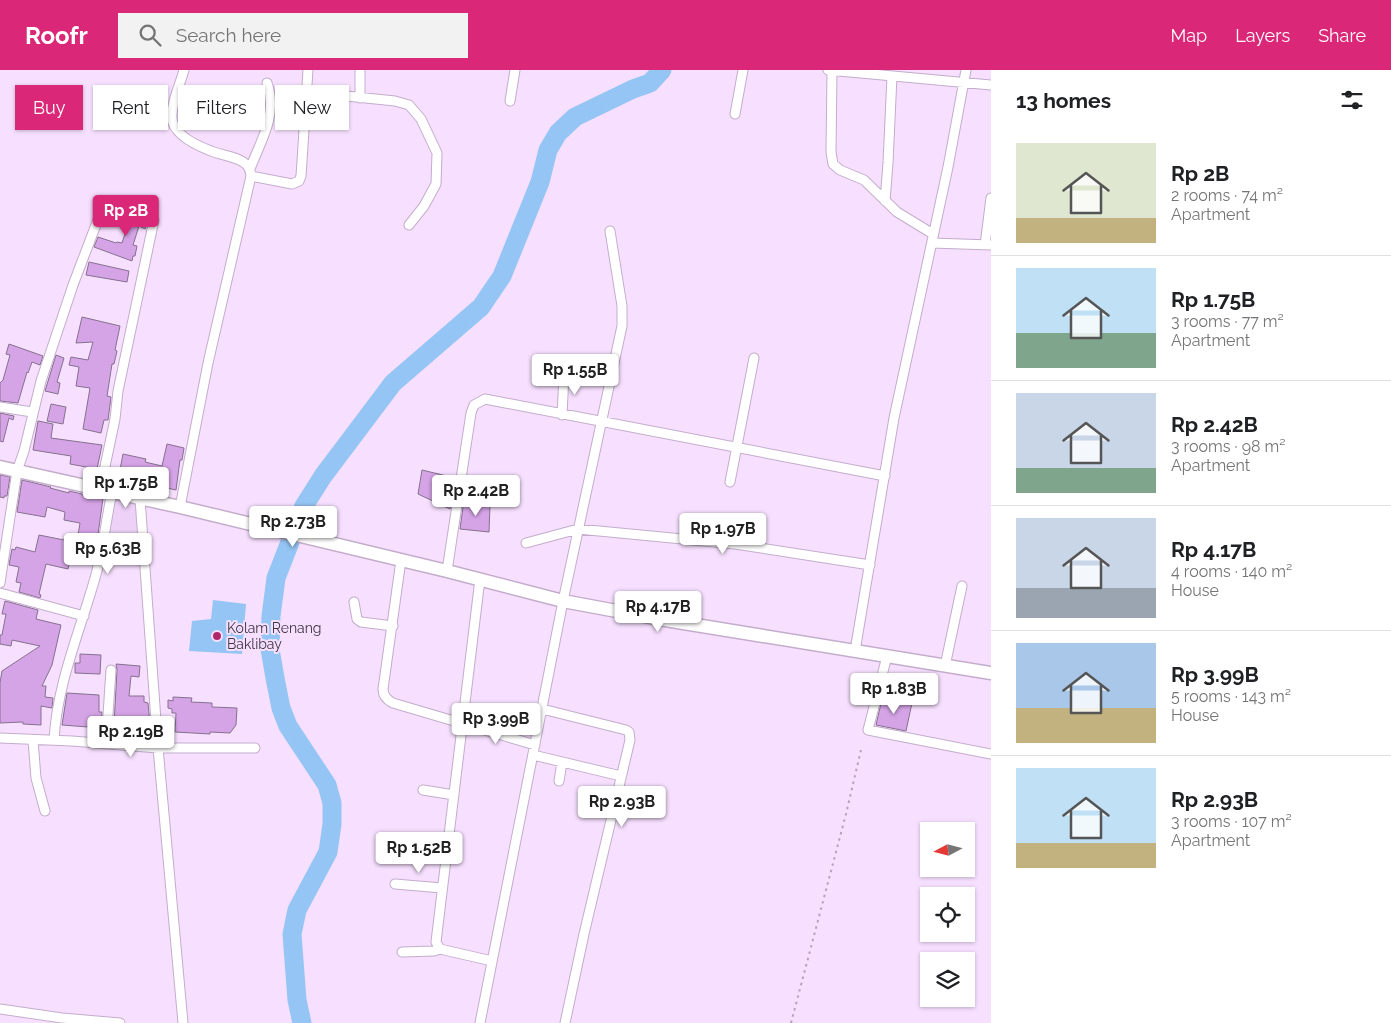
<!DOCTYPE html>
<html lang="en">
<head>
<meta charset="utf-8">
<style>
	body { margin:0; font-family:Raleway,sans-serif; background:#f2f2f2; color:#202124; height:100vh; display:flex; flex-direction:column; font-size:19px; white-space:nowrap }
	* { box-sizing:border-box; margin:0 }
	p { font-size:16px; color:#757577 }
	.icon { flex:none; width:28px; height:28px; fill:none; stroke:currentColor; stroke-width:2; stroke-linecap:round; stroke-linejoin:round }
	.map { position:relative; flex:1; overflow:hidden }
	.panel { display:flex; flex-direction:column; background:#fff; width:400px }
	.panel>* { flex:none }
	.banner { position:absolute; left:15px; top:15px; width:475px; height:45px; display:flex; gap:10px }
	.needle { width:32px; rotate:263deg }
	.tools { position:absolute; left:920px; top:752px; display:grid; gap:10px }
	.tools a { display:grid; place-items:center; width:55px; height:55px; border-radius:0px; background:#fff; box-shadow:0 1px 4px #0004; font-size:25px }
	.price { position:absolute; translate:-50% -42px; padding:0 11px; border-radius:5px; background:#fff; color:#222; font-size:16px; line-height:32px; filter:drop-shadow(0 1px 2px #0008) }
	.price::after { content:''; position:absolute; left:50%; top:30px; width:15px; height:11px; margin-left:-8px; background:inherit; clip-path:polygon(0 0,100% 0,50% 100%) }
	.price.selected { background:#db2777; color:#fff }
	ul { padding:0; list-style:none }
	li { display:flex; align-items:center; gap:15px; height:125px; padding:0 25px }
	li+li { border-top:1px solid #e0e0e0 }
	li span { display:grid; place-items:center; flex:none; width:140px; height:100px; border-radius:0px; color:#555 }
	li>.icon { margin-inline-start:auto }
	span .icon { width:60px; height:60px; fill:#fffc; stroke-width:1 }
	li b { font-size:21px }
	h2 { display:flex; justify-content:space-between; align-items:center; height:60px; padding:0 25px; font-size:21px }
	.tag { padding:0 18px; border-radius:0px; background:#fff; box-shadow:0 1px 4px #0004; font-size:18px; line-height:45px }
	.tag.selected { background:#db2777; color:#fff }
	header { display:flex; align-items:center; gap:30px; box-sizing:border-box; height:70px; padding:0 25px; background:#db2777; color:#fff }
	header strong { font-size:24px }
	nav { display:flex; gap:28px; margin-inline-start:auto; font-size:18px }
	.search { width:350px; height:45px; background:#f2f2f2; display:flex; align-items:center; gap:12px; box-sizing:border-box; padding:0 18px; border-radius:0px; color:#757577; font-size:19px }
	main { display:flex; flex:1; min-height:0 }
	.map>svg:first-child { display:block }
</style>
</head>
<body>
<header>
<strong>Roofr</strong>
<div class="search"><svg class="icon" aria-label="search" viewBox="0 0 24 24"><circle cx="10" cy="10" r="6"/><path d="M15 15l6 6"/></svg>Search here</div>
<nav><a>Map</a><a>Layers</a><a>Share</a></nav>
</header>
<main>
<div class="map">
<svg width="991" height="953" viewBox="0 0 991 953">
	<rect width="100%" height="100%" fill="#f7e0ff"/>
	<path fill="#edd1f7" d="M 114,427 L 136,432 L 142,479 L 142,497 L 103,488 Z"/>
	<path fill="#95c5f4" d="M 213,530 L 246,534 L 242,584 L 189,581 L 192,551 L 211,549 Z"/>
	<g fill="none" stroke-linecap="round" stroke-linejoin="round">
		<path stroke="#95c5f4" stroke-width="19" d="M 302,953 L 297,930 L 292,864 L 297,840 L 328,782 L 332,754 L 332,733 L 327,715 L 288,656 L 281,638 L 275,608 L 270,579 L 271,546 L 276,508 L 304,436 L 323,406 L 393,313 L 481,237 L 502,206 L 540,112 L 548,80 L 558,63 L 575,47 L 633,19 L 650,13 L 662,0"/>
	</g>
	<path fill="#d5a4e6" stroke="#85718d" d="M 137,136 L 147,140 L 146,145 L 149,146 L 145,159 L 139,156 L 133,175 L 137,176 L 135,186 L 133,186 L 132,191 L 94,177 L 98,167 L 116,173 L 117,172 L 122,173 L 131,145 L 133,146 Z
		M 89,192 L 129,201 L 127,212 L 86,205 Z
		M 82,247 L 120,256 L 115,280 L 117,281 L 114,294 L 112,294 L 107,326 L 111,327 L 108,350 L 104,350 L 101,363 L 83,359 L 90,318 L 76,316 L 79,297 L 69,295 L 71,287 L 88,290 L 93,272 L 76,273 Z
		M 9,274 L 43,286 L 40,295 L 32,292 L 28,303 L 27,302 L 18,333 L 0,331 L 0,313 L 3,310 L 10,285 L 6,284 Z
		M 56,285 L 64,288 L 57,312 L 60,313 L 58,324 L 45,321 Z
		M 51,334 L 66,337 L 63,354 L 47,351 Z
		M 0,343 L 14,346 L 13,350 L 9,348 L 3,372 L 0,371 Z
		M 38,351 L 53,354 L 51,368 L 102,375 L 97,399 L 70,394 L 71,386 L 33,380 Z
		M 167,374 L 184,378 L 182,390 L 180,390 L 176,420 L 143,413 L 144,410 L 119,405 L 123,384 L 146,389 L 145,392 L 162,396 Z
		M 422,400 L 455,408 L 450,439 L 418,424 Z
		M 0,405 L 10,407 L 7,426 L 4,426 L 4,428 L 0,427 Z
		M 22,410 L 51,417 L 50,418 L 69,423 L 69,421 L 82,424 L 82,425 L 103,428 L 97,472 L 88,470 L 85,484 L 72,482 L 68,499 L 46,494 L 39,524 L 41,525 L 40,528 L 19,522 L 21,513 L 16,512 L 19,497 L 9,495 L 12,479 L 15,480 L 16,477 L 35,482 L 39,465 L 64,470 L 64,468 L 77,471 L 80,453 L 64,450 L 65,442 L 47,437 L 45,447 L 17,442 Z
		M 464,430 L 490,435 L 489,462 L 460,459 Z
		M 5,531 L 38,540 L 36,549 L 61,555 L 52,595 L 42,616 L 46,616 L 45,627 L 53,628 L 52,638 L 41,636 L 41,655 L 23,654 L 23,652 L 0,653 L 0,613 L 2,601 L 40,576 L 12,570 L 11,576 L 0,574 L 0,565 L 2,565 L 6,544 L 2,544 Z
		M 80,584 L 101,585 L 100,604 L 75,603 L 75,593 L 80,593 Z
		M 116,594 L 140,596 L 139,607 L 131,606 L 129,626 L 144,626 L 144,632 L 148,633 L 150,655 L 146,655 L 146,660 L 126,660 L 126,656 L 114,655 L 117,600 Z
		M 67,623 L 99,625 L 99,642 L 102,642 L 101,658 L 62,655 Z
		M 173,627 L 192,628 L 191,632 L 212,633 L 212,637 L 237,638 L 236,655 L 230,663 L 210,662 L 210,664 L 175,662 L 176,643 L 172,643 L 172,639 L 168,638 L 168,630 L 173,631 Z
		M 882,629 L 912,633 L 906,661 L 876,655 Z"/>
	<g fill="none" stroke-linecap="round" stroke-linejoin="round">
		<g stroke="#c3adcb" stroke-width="11">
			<path id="minor" d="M 184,0 C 180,15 171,33 172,48 C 173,65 198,76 211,81 C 223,86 238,86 247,95 C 250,98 250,101 251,106
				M 828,0 L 991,15
				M 832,0 L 831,82 L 833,94 L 840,100 L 864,110 L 897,142 L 933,164
				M 307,22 L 395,31 L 409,35 L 421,49 L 437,83 L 436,114 L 424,136 L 409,155
				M 360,28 L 360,0
				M 510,31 L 515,0
				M 735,44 L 743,0
				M 250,99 C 261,70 278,45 267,13
				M 885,131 L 888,93 L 892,6
				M 932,173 L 991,175
				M 985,175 L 991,128
				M 0,337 L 32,342
				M 562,345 L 564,305
				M 730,412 L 754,288
				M 100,420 L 115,349 L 118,321 L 154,150
				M 140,429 L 158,678 L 183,953
				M 180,437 L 208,293 L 251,106 L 292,114 L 299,111 L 301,106 L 308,0
				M 526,473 L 578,459 L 735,474 L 870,495
				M 401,490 L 383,619 C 383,626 387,630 393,633 L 535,675
				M 447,501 L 471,343 L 474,335 L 485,329 L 885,406
				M 480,509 L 436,872 L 440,879 L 492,891
				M 0,513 L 17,401 L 24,381 L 41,311 L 73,215 L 102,139
				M 0,523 L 84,546
				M 354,532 L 357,549 L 361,552 L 393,556
				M 855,581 L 894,348 L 948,97 L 966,0
				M 887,586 L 868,660 L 991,684
				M 945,596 L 962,516
				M 542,639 L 626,660 L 629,662 L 630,670 L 584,864 L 565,953
				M 0,668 L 72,671 L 158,678 L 255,678
				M 33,670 L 36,708 L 45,741
				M 54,670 C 57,614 80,561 95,508 C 103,480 106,450 112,422
				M 106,674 L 111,600
				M 533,685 L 621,706
				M 559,711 L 562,692
				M 423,720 L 454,725
				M 395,814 L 442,818
				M 402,882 L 434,881 L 440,879
				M 0,939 L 62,948 L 120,953
				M 480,953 L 563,531 L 622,256 L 622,236 L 610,161"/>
		</g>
		<g stroke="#c3adcb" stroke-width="15">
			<path id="secondary" d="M 0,397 L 180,437 L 447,501 L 563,531 L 665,550 L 991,603"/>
		</g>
		<path stroke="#b5a3bb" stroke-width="2" stroke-dasharray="2.5 4" stroke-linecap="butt" d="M 791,953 L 846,744 L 861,680"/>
		<use href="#minor" stroke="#fff" stroke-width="9"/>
		<use href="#secondary" stroke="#fff" stroke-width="12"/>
	</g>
	<circle fill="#b12868" stroke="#f7e0ff" stroke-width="2" cx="217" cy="566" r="5"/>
	<g text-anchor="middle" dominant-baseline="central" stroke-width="4" stroke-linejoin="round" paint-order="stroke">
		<g font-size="14" fill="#3f3642" stroke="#f7e0ff" text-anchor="start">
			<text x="227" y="558">Kolam Renang<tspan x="227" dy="16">Baklibay</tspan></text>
		</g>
	</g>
</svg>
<div class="tools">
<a><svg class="needle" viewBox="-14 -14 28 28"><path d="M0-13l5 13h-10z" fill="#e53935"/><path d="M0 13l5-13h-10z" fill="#757577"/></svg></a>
<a><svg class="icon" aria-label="locate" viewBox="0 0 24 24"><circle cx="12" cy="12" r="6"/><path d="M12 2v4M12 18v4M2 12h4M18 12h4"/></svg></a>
<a><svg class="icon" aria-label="layers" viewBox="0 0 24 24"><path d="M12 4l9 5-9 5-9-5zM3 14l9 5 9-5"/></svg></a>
</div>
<b class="price selected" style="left:126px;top:167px">Rp 2B</b>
<b class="price" style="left:575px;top:326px">Rp 1.55B</b>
<b class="price" style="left:126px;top:439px">Rp 1.75B</b>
<b class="price" style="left:476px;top:447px">Rp 2.42B</b>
<b class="price" style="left:293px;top:478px">Rp 2.73B</b>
<b class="price" style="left:723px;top:485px">Rp 1.97B</b>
<b class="price" style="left:108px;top:505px">Rp 5.63B</b>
<b class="price" style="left:658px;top:563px">Rp 4.17B</b>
<b class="price" style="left:894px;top:645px">Rp 1.83B</b>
<b class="price" style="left:496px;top:675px">Rp 3.99B</b>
<b class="price" style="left:131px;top:688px">Rp 2.19B</b>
<b class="price" style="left:622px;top:758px">Rp 2.93B</b>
<b class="price" style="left:419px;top:804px">Rp 1.52B</b>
<div class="banner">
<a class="tag selected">Buy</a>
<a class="tag">Rent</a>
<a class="tag">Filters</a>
<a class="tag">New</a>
</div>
</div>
<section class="panel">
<h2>13 homes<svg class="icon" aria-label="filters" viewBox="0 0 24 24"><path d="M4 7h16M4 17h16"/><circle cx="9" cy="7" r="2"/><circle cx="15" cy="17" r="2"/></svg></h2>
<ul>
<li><span style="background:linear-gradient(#dfe7d0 75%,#c2b280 0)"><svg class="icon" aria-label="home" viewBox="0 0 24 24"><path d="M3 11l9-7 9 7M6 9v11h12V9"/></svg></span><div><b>Rp 2B</b><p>2 rooms · 74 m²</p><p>Apartment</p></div></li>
<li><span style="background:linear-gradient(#bfe0f5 65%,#7fa58c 0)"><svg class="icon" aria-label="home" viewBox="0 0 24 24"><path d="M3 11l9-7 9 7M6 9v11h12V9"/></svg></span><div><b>Rp 1.75B</b><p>3 rooms · 77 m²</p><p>Apartment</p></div></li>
<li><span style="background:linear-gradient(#c9d6e8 75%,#7fa58c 0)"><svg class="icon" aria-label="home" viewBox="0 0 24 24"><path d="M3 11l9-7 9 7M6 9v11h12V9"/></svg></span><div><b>Rp 2.42B</b><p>3 rooms · 98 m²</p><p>Apartment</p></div></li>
<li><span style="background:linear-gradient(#c9d6e8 70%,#9aa5b1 0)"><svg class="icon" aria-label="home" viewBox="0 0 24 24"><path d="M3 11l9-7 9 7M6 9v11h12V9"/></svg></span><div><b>Rp 4.17B</b><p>4 rooms · 140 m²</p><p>House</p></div></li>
<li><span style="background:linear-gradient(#a9c7e8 65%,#c2b280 0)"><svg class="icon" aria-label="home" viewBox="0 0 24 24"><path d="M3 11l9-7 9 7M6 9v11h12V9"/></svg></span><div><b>Rp 3.99B</b><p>5 rooms · 143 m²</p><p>House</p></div></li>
<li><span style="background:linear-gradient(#bfe0f5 75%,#c2b280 0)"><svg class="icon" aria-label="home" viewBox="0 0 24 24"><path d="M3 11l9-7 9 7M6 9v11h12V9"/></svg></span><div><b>Rp 2.93B</b><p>3 rooms · 107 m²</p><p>Apartment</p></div></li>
</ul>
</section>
</main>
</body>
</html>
